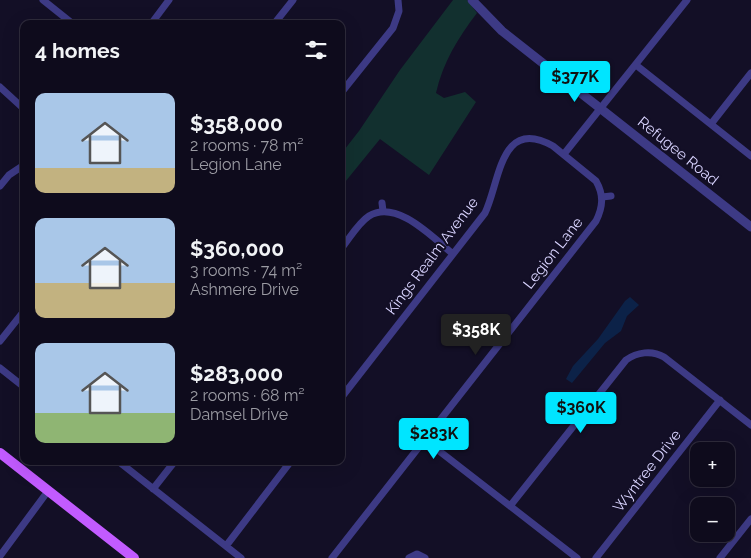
<!DOCTYPE html>
<html lang="en">
<head>
<meta charset="utf-8">
<style>
	body { margin:0; font-family:Raleway,sans-serif; background:#171425; color:#f1f3f6; height:100vh; display:flex; flex-direction:column; font-size:19px; white-space:nowrap }
	* { box-sizing:border-box; margin:0 }
	p { font-size:16px; color:#9b9ba3 }
	.icon { flex:none; width:28px; height:28px; fill:none; stroke:currentColor; stroke-width:2; stroke-linecap:round; stroke-linejoin:round }
	.map { position:relative; flex:1; overflow:hidden }
	.drawer { position:absolute; left:20px; top:20px; width:325px; height:445px; display:flex; flex-direction:column; background:#0e0b1c; border-radius:10px; box-shadow:0 5px 20px #0002,0 0 0 1px #2e2b3b }
	.drawer>* { flex:none }
	.buttons { position:absolute; left:690px; top:442px; display:grid; gap:10px }
	.buttons a { display:grid; place-items:center; width:45px; height:45px; border-radius:10px; background:#0e0b1c; box-shadow:0 5px 20px #0002,0 0 0 1px #2e2b3b; font-size:25px }
	.price { position:absolute; translate:-50% -42px; padding:0 11px; border-radius:5px; background:#00e5ff; color:#111; font-size:16px; line-height:32px; filter:drop-shadow(0 1px 2px #0008) }
	.price::after { content:''; position:absolute; left:50%; top:30px; width:15px; height:11px; margin-left:-8px; background:inherit; clip-path:polygon(0 0,100% 0,50% 100%) }
	.price.current { background:#222; color:#fff }
	ul { padding:0; list-style:none }
	li { display:flex; align-items:center; gap:15px; height:125px; padding:0 15px }
	li span { display:grid; place-items:center; flex:none; width:140px; height:100px; border-radius:10px; color:#555 }
	li>.icon { margin-inline-start:auto }
	span .icon { width:60px; height:60px; fill:#fffc; stroke-width:1 }
	li b { font-size:21px }
	h2 { display:flex; justify-content:space-between; align-items:center; height:60px; padding:0 15px; font-size:21px }
	.map>svg:first-child { display:block }
</style>
</head>
<body>
<div class="map">
<svg width="751" height="558" viewBox="0 0 751 558">
	<rect width="100%" height="100%" fill="#130f26"/>
	<path fill="#12302f" d="M 453,0 L 467,0 L 477,13 C 458,38 443,62 436,93 L 444,98 L 465,92 L 476,102 L 429,175 L 380,139 L 341,187 L 341,154 L 359,131 L 400,70 Z"/>
	<path fill="#0c2248" d="M 630,297 L 639,305 L 627,316 L 621,331 L 605,343 L 572,383 L 566,379 L 573,366 L 598,339 L 625,301 Z"/>
	<g fill="none" stroke-linecap="round" stroke-linejoin="round">
		<path stroke="#3d3a85" stroke-width="7" d="M 43,0 L 73,24
			M 151,24 L 169,0
			M 274,24 L 293,0
			M 636,65 L 751,156
			M 0,87 L 24,109
			M 341,93 L 393,28 L 399,11 L 398,0
			M 711,124 L 751,73
			M 564,154 L 687,0
			M 0,186 L 9,175 L 24,165
			M 602,197 L 611,196
			M 382,203 L 383,211
			M 341,249 C 350,238 358,223 369,216 C 397,199 433,238 453,254
			M 0,341 L 24,311
			M 0,368 L 24,387
			M 425,440 L 577,558
			M 118,461 L 241,558
			M 153,489 L 175,461
			M 510,506 L 626,360 C 637,352 652,350 664,357 L 751,425
			M 226,546 L 291,461
			M 0,556 L 48,491
			M 332,558 L 596,221 C 603,207 604,195 596,181 L 553,146 C 500,116 500,182 485,213 L 341,398
			M 409,558 L 417,554 L 425,558
			M 596,558 L 720,400
			M 720,558 L 751,519"/>
		<path stroke="#3d3a85" stroke-width="9" d="M 472,0 L 502,31 L 751,227"/>
		<path stroke="#c25bff" stroke-width="10" d="M 0,453 L 134,558"/>
	</g>
	<g text-anchor="middle" dominant-baseline="central" stroke-width="4" stroke-linejoin="round" paint-order="stroke">
		<g font-size="15" fill="#d9d4ff" stroke="#130f26">
			<text transform="translate(678 151) rotate(39)">Refugee Road</text>
			<text transform="translate(553 253) rotate(-52)">Legion Lane</text>
			<text transform="translate(432 256) rotate(-53)">Kings Realm Avenue</text>
			<text transform="translate(647 471) rotate(-52)">Wyntree Drive</text>
		</g>
	</g>
</svg>
<div class="buttons">
<a>+</a>
<a>−</a>
</div>
<b class="price" style="left:575px;top:103px">$377K</b>
<b class="price current" style="left:476px;top:356px">$358K</b>
<b class="price" style="left:581px;top:434px">$360K</b>
<b class="price" style="left:434px;top:460px">$283K</b>
<section class="drawer">
<h2>4 homes<svg class="icon" aria-label="filters" viewBox="0 0 24 24"><path d="M4 7h16M4 17h16"/><circle cx="9" cy="7" r="2"/><circle cx="15" cy="17" r="2"/></svg></h2>
<ul>
<li><span style="background:linear-gradient(#a9c7e8 75%,#c2b280 0)"><svg class="icon" aria-label="home" viewBox="0 0 24 24"><path d="M3 11l9-7 9 7M6 9v11h12V9"/></svg></span><div><b>$358,000</b><p>2 rooms · 78 m²</p><p>Legion Lane</p></div></li>
<li><span style="background:linear-gradient(#a9c7e8 65%,#c2b280 0)"><svg class="icon" aria-label="home" viewBox="0 0 24 24"><path d="M3 11l9-7 9 7M6 9v11h12V9"/></svg></span><div><b>$360,000</b><p>3 rooms · 74 m²</p><p>Ashmere Drive</p></div></li>
<li><span style="background:linear-gradient(#a9c7e8 70%,#8fb573 0)"><svg class="icon" aria-label="home" viewBox="0 0 24 24"><path d="M3 11l9-7 9 7M6 9v11h12V9"/></svg></span><div><b>$283,000</b><p>2 rooms · 68 m²</p><p>Damsel Drive</p></div></li>
</ul>
</section>
</div>
</body>
</html>
